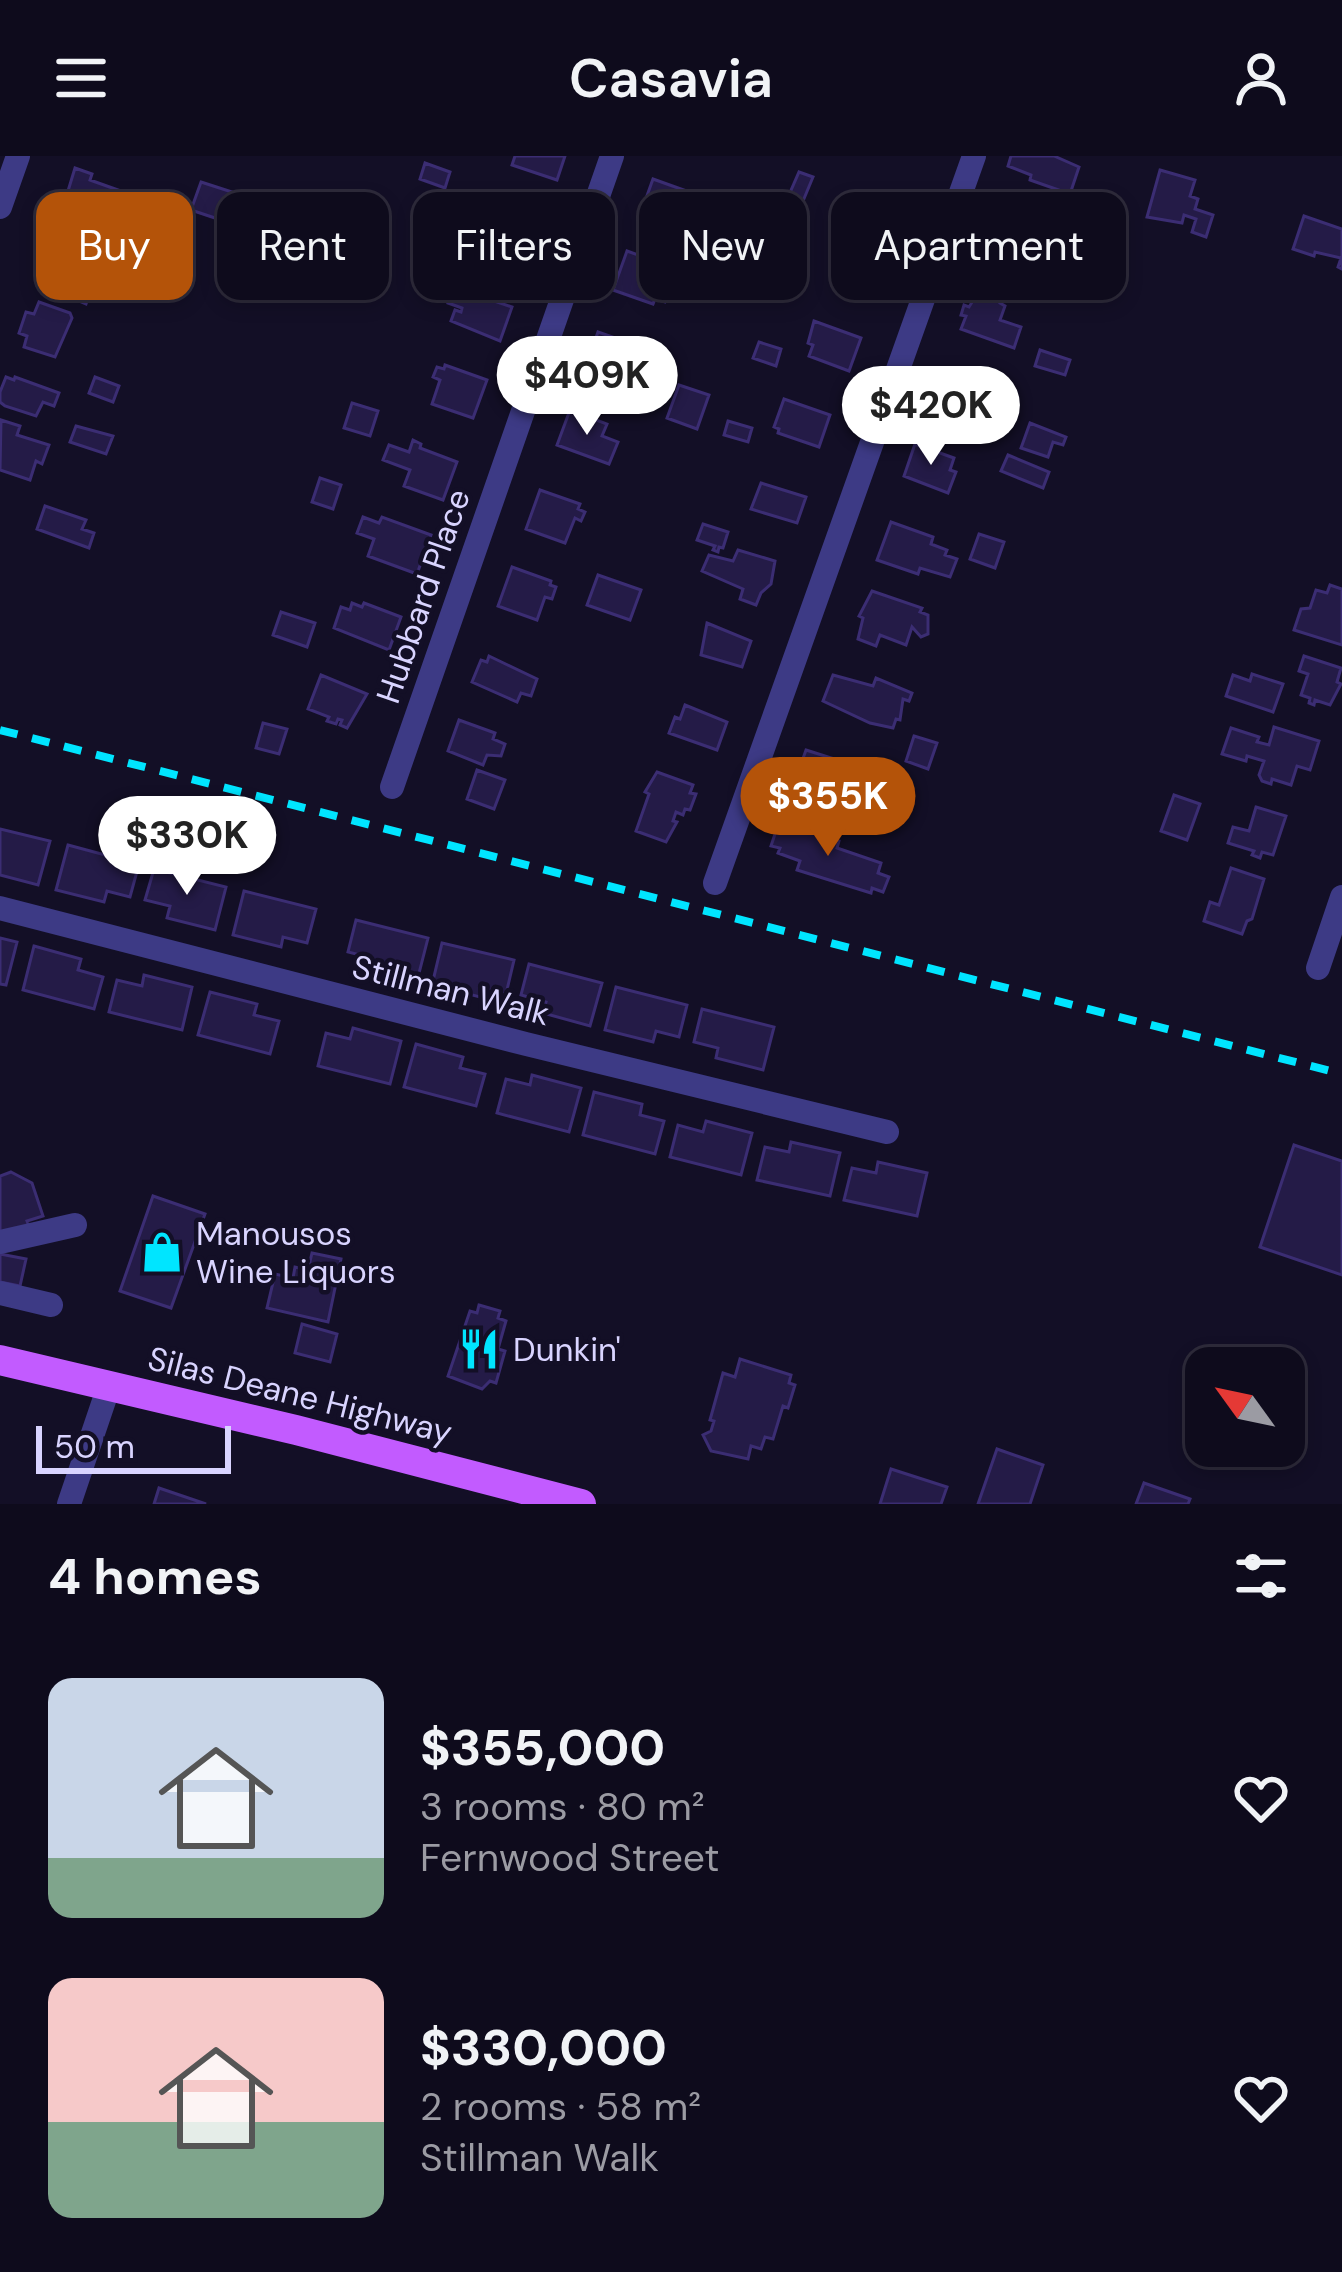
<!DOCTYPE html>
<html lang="en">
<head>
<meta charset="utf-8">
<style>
	body { margin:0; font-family:"DM Sans",sans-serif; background:#171425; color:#f1f3f6; height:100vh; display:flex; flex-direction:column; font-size:45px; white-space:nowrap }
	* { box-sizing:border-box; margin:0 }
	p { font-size:39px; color:#9b9ba3 }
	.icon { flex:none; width:66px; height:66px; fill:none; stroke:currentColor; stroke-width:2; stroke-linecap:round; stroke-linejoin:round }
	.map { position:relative; height:1348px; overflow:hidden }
	.drawer { display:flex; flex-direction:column; background:#0e0b1c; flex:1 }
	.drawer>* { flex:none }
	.guide { position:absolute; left:36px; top:36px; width:1272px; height:108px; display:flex; gap:24px }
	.needle { width:78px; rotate:303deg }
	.fabs { position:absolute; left:1185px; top:1191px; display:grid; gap:24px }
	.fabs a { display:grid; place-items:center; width:120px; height:120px; border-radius:24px; background:#0e0b1c; box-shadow:0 6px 18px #0003,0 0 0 3px #2e2b3b; font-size:60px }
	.scale { position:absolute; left:36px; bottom:30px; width:195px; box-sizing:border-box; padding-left:12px; border:6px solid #d9d4ff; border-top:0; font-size:33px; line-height:42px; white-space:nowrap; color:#d9d4ff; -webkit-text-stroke:9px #130f26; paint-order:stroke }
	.price { position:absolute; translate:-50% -102px; padding:0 27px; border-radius:42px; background:#fff; color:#222; font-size:39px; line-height:78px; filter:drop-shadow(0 3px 6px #0008) }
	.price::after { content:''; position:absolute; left:50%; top:72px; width:36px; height:27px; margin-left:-18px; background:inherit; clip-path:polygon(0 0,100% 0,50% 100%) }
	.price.selected { background:#b45309; color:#fff }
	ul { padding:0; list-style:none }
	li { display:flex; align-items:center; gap:36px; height:300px; padding:0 48px }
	li span { display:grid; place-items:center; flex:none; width:336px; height:240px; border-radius:24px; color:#555 }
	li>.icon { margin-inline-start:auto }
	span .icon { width:144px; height:144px; fill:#fffc; stroke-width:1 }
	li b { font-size:51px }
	h2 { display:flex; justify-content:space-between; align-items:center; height:144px; padding:0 48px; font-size:51px }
	.tag { padding:0 42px; border-radius:24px; background:#0e0b1c; box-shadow:0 6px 18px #0003,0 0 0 3px #2e2b3b; font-size:42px; line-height:108px }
	.tag.selected { background:#b45309; color:#fff }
	header { display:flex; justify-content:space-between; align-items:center; height:156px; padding:0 48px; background:#0e0b1c; font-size:54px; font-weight:600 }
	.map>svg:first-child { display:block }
</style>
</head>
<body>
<header><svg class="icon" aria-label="menu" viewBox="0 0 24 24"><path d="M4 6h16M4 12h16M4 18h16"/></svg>Casavia<svg class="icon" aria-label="person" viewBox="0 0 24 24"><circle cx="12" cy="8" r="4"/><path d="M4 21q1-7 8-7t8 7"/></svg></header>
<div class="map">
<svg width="1342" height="1348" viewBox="0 0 1342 1348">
	<rect width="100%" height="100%" fill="#130f26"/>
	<path fill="#241b47" stroke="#3b2d73" stroke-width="3" d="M 515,0 L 565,0 L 557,24 L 512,9 Z
		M 1011,0 L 1054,0 L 1079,11 L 1070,38 L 1030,24 L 1031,19 L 1008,10 Z
		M 425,7 L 450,16 L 445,32 L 420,23 Z
		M 75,12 L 92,18 L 90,24 L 132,39 L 127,53 L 145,58 L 139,76 L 69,53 L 64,48 Z
		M 1160,14 L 1195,24 L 1190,40 L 1198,43 L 1195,53 L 1213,59 L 1206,81 L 1192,76 L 1196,63 L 1184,59 L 1182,67 L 1147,61 Z
		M 799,16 L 813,21 L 803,45 L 789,39 Z
		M 653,23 L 692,37 L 682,63 L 688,65 L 684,76 L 639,62 Z
		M 201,26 L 232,36 L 226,54 L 240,58 L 236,69 L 191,54 Z
		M 499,59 L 539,73 L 525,112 L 482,94 L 485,83 L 490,84 Z
		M 1304,60 L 1342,73 L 1342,113 L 1338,111 L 1341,102 L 1315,96 L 1314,100 L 1293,93 Z
		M 843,86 L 889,104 L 877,136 L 837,121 L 840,114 L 833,111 Z
		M 1007,89 L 1032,98 L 1029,106 L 1038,110 L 1032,124 L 998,114 Z
		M 627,95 L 666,109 L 664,114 L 670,116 L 666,127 L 661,126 L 659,130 L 670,134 L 665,146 L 655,143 L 653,148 L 613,134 Z
		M 741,97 L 761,102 L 757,119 L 736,113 Z
		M 54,102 L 90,115 L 85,128 L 92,130 L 86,148 L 39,128 L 47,105 L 52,107 Z
		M 983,129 L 1004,136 L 1000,147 L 1005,150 L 1000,164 L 1021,171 L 1014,192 L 961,173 L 966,160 L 961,159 L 964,149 L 969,151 Z
		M 453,131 L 512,151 L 500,185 L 451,165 L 455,154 L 461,156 L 462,152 L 448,147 Z
		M 39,146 L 70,157 L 72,162 L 55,201 L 24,191 L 27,180 L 19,177 L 26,156 L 34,158 Z
		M 814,165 L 861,182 L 849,215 L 809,200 L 813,189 L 808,187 Z
		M 598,176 L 638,190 L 637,193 L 643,195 L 639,206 L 633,204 L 623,229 L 584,215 Z
		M 759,186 L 781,193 L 776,210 L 753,202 Z
		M 1040,194 L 1070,204 L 1065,219 L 1035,210 Z
		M 445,209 L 487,224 L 473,262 L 432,248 L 440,224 L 433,221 L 437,211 L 444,213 Z
		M 948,213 L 985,225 L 981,237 L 985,239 L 980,253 L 976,251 L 974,257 L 936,245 L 938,241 L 930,239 L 939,214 Z
		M 6,221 L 14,224 L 15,221 L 59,237 L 54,250 L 43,246 L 36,260 L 5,250 L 0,246 L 0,236 Z
		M 95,221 L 119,230 L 113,246 L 89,237 Z
		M 679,229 L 709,239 L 697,273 L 667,262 Z
		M 784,243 L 830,259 L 819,291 L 778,277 L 779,273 L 774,271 Z
		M 352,247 L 378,255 L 370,280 L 344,272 Z
		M 570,254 L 607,268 L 602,280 L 618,286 L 609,308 L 557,289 Z
		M 1,264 L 20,270 L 17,279 L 49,289 L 42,308 L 36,305 L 30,324 L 0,314 Z
		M 728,265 L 752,272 L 748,286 L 724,279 Z
		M 1030,267 L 1066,281 L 1063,289 L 1053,286 L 1048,301 L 1021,292 Z
		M 76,270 L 113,280 L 106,298 L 70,286 Z
		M 413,284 L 421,288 L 420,292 L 457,306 L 443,344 L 404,330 L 410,314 L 383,304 L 389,289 L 409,296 Z
		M 915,288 L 954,302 L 950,314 L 956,316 L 948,337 L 904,320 Z
		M 1008,299 L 1049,316 L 1043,332 L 1001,315 Z
		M 320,322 L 341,329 L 333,353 L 312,346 Z
		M 761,327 L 806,341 L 797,367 L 751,353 Z
		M 540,334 L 580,348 L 578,353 L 585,356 L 581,365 L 575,362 L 565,387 L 526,373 Z
		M 45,350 L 86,364 L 82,373 L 94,377 L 89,392 L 37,373 Z
		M 363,361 L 379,367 L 382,361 L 431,379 L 417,418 L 368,400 L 374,383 L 357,377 Z
		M 891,366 L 933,381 L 931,388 L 947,394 L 945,399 L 957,403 L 950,421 L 920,412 L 918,418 L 877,404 Z
		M 703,368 L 728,376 L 723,392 L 719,391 L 718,396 L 713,394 L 715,390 L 697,384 Z
		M 979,378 L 1004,386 L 995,412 L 970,403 Z
		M 738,394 L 775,405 L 771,428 L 761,437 L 756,449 L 740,443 L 743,433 L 702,415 L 709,399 L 733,405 Z
		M 512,411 L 551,425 L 550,429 L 556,431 L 552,443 L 545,441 L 537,464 L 498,450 Z
		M 598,419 L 641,434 L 630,464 L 587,449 Z
		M 1330,429 L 1342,433 L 1342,489 L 1294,474 L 1301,453 L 1310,452 L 1316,434 L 1327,437 Z
		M 872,435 L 922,452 L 920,456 L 928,459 L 928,478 L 921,481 L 912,471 L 906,489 L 880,479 L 876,490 L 858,483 L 863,462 L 859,460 Z
		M 352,447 L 362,451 L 364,447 L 401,461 L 389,494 L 334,472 L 341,451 L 350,454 Z
		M 281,456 L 315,467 L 307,491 L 273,479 Z
		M 707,467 L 751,485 L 742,511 L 701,499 Z
		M 489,500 L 537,523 L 531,540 L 521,537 L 517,546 L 472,526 L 481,504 L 487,506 Z
		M 1304,500 L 1341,512 L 1337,526 L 1341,528 L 1330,549 L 1315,544 L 1314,549 L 1309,547 L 1310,542 L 1301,539 L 1308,518 L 1299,515 Z
		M 1252,518 L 1283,528 L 1273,556 L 1226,540 L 1233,519 L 1250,525 Z
		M 321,519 L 367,538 L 347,572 L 340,569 L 342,564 L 338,563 L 336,568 L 327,565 L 329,561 L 308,553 Z
		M 833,519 L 873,530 L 876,522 L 912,537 L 909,545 L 903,543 L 900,564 L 896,563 L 893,572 L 870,567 L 823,545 Z
		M 685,549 L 727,566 L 717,594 L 669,577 L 675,561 L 680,563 Z
		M 459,564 L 495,577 L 493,583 L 505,588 L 501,600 L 487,599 L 483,609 L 448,595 Z
		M 263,567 L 287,573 L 279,598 L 256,592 Z
		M 1274,571 L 1319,585 L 1310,614 L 1297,610 L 1291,629 L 1272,623 L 1271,628 L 1262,625 L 1259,619 L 1264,605 L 1247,600 L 1246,605 L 1222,598 L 1231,572 L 1259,581 L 1257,586 L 1269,589 Z
		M 914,580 L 937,587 L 928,613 L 906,605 Z
		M 806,594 L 850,608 L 846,618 L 866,625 L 873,606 L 898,615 L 888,644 L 877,640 L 869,660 L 840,646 L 842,641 L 804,627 L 796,622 Z
		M 477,614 L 505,624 L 494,653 L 467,643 Z
		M 657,616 L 693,629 L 690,637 L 696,638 L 690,654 L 685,653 L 683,659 L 676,656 L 673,665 L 677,666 L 666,686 L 636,675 L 649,638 L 645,636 Z
		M 1174,639 L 1200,648 L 1187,684 L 1161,675 Z
		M 1256,651 L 1286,660 L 1273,699 L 1262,696 L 1260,702 L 1252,699 L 1254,695 L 1228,687 L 1233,671 L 1249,675 Z
		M 788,667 L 839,685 L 837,692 L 881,707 L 878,717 L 889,721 L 883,736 L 872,732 L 871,737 L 797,714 L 800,705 L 778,697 L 780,692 L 771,690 L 778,669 L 787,672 Z
		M 0,673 L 50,685 L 38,729 L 0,719 Z
		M 68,689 L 139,708 L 130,741 L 107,735 L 104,746 L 56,734 Z
		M 1231,712 L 1264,723 L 1252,763 L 1247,765 L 1242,778 L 1204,765 L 1210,746 L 1219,749 Z
		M 154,713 L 226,731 L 215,774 L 167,762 L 170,750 L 145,744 Z
		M 244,735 L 316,753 L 307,787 L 283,781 L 281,791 L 233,779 Z
		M 356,764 L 428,782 L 417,825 L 369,813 L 372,802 L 348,796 Z
		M 0,782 L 17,786 L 6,829 L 0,828 Z
		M 442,787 L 514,804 L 506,838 L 482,832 L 480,841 L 432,829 Z
		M 34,790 L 81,803 L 78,814 L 103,821 L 94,853 L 23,834 Z
		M 529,808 L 602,827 L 590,870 L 543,857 L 546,846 L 521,839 Z
		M 144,819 L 192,831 L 182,874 L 109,856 L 117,824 L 142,830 Z
		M 616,831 L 687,849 L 679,881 L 656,875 L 653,886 L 605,874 Z
		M 210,836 L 257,848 L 254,859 L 279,865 L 270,898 L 198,879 Z
		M 702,853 L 774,871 L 763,914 L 716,902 L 718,892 L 694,886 Z
		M 353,872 L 401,885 L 390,928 L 318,910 L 326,877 L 350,883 Z
		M 416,888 L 463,901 L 460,912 L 485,918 L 476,950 L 404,931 Z
		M 532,919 L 581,932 L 569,976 L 497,957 L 506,923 L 530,929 Z
		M 594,936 L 642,948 L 640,959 L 664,965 L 655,998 L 583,979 Z
		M 706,965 L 752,977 L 741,1019 L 670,1001 L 678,969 L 703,976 Z
		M 791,986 L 840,997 L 830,1040 L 757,1024 L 765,991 L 789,996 Z
		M 1294,989 L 1342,1005 L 1342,1119 L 1260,1091 Z
		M 878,1006 L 927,1017 L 917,1060 L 844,1044 L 852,1012 L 876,1017 Z
		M 11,1016 L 32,1027 L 43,1060 L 27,1065 L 29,1070 L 0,1080 L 0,1020 Z
		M 153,1040 L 205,1058 L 171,1152 L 120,1135 Z
		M 312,1097 L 341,1103 L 328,1166 L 267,1152 L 275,1118 L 293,1122 L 295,1111 L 308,1114 Z
		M 0,1098 L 26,1103 L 20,1130 L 0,1126 Z
		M 479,1149 L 500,1155 L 498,1162 L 506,1165 L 498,1193 L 505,1195 L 496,1227 L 490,1225 L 482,1233 L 448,1220 L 470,1155 L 477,1157 Z
		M 302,1168 L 337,1178 L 330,1206 L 295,1197 Z
		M 740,1203 L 791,1219 L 789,1227 L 795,1229 L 788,1252 L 783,1250 L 773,1283 L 765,1281 L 761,1293 L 751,1290 L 748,1303 L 711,1295 L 703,1279 L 711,1275 L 714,1265 L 710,1264 L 723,1217 L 735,1221 Z
		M 997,1293 L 1043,1309 L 1030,1348 L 978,1348 Z
		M 891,1313 L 947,1331 L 941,1348 L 880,1348 Z
		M 1144,1327 L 1190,1343 L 1188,1348 L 1136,1348 Z
		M 159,1332 L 206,1348 L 154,1348 Z"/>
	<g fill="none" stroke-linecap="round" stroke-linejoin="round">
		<path stroke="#3d3a85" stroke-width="24" d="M 0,51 L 18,0
			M 392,631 L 612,0
			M 715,727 L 974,0
			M 0,752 L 526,888 L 887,976
			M 1318,812 L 1342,741
			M 0,1086 L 75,1069
			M 0,1137 L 51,1149
			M 69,1348 L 109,1230"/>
		<path stroke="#c25bff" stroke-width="30" d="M 0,1204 L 296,1274 L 581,1348"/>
		<path stroke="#00e5ff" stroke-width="8" stroke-dasharray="18 15" stroke-linecap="butt" d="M 0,574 L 1342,918"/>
	</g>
	<defs>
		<g id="shop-bare" transform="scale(3.24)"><path d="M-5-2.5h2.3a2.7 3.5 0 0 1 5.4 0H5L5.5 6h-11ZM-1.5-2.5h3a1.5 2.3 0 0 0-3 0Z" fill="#00e5ff" stroke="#130f26" stroke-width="2.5" paint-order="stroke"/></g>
		<g id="restaurant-bare" transform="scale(3.24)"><path d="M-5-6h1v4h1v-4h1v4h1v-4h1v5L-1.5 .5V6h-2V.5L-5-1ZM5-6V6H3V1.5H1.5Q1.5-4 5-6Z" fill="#00e5ff" stroke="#130f26" stroke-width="2.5" paint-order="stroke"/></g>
	</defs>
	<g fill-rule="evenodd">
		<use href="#shop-bare" x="162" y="1096"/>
		<use href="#restaurant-bare" x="479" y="1193"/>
	</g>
	<g text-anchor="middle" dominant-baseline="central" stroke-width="9" stroke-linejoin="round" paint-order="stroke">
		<g font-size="33" fill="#d9d4ff" stroke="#130f26">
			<text transform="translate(423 440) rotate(-71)">Hubbard Place</text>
			<text transform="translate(451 834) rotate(14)">Stillman Walk</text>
			<text transform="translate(300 1239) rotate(14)">Silas Deane Highway</text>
		</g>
		<g font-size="33" fill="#d9d4ff" stroke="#130f26" text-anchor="start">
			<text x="196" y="1077">Manousos<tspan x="196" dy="38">Wine Liquors</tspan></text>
			<text x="513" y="1193">Dunkin'</text>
		</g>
	</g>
</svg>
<div class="fabs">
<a><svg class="needle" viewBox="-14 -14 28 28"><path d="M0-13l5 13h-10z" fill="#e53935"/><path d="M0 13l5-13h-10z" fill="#9b9ba3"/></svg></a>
</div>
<div class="scale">50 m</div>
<b class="price" style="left:587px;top:282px">$409K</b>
<b class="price" style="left:931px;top:312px">$420K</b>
<b class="price selected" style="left:828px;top:703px">$355K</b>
<b class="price" style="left:187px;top:742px">$330K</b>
<div class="guide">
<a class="tag selected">Buy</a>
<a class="tag">Rent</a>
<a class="tag">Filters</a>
<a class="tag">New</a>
<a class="tag">Apartment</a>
</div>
</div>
<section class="drawer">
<h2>4 homes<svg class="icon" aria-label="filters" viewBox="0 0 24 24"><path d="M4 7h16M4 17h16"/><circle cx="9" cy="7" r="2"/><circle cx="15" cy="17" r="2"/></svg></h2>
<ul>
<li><span style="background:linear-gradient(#c9d6e8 75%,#7fa58c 0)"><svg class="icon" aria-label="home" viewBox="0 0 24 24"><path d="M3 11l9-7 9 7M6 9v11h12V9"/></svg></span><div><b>$355,000</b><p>3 rooms · 80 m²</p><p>Fernwood Street</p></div><svg class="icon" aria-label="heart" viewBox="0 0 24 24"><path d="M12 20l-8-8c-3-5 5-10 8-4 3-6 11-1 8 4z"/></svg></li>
<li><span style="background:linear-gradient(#f6c9c9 60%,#7fa58c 0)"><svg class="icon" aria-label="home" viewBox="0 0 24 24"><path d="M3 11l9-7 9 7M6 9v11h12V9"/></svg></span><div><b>$330,000</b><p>2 rooms · 58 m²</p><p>Stillman Walk</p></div><svg class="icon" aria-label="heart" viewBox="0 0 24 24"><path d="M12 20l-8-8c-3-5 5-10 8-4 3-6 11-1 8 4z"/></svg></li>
</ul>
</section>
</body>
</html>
